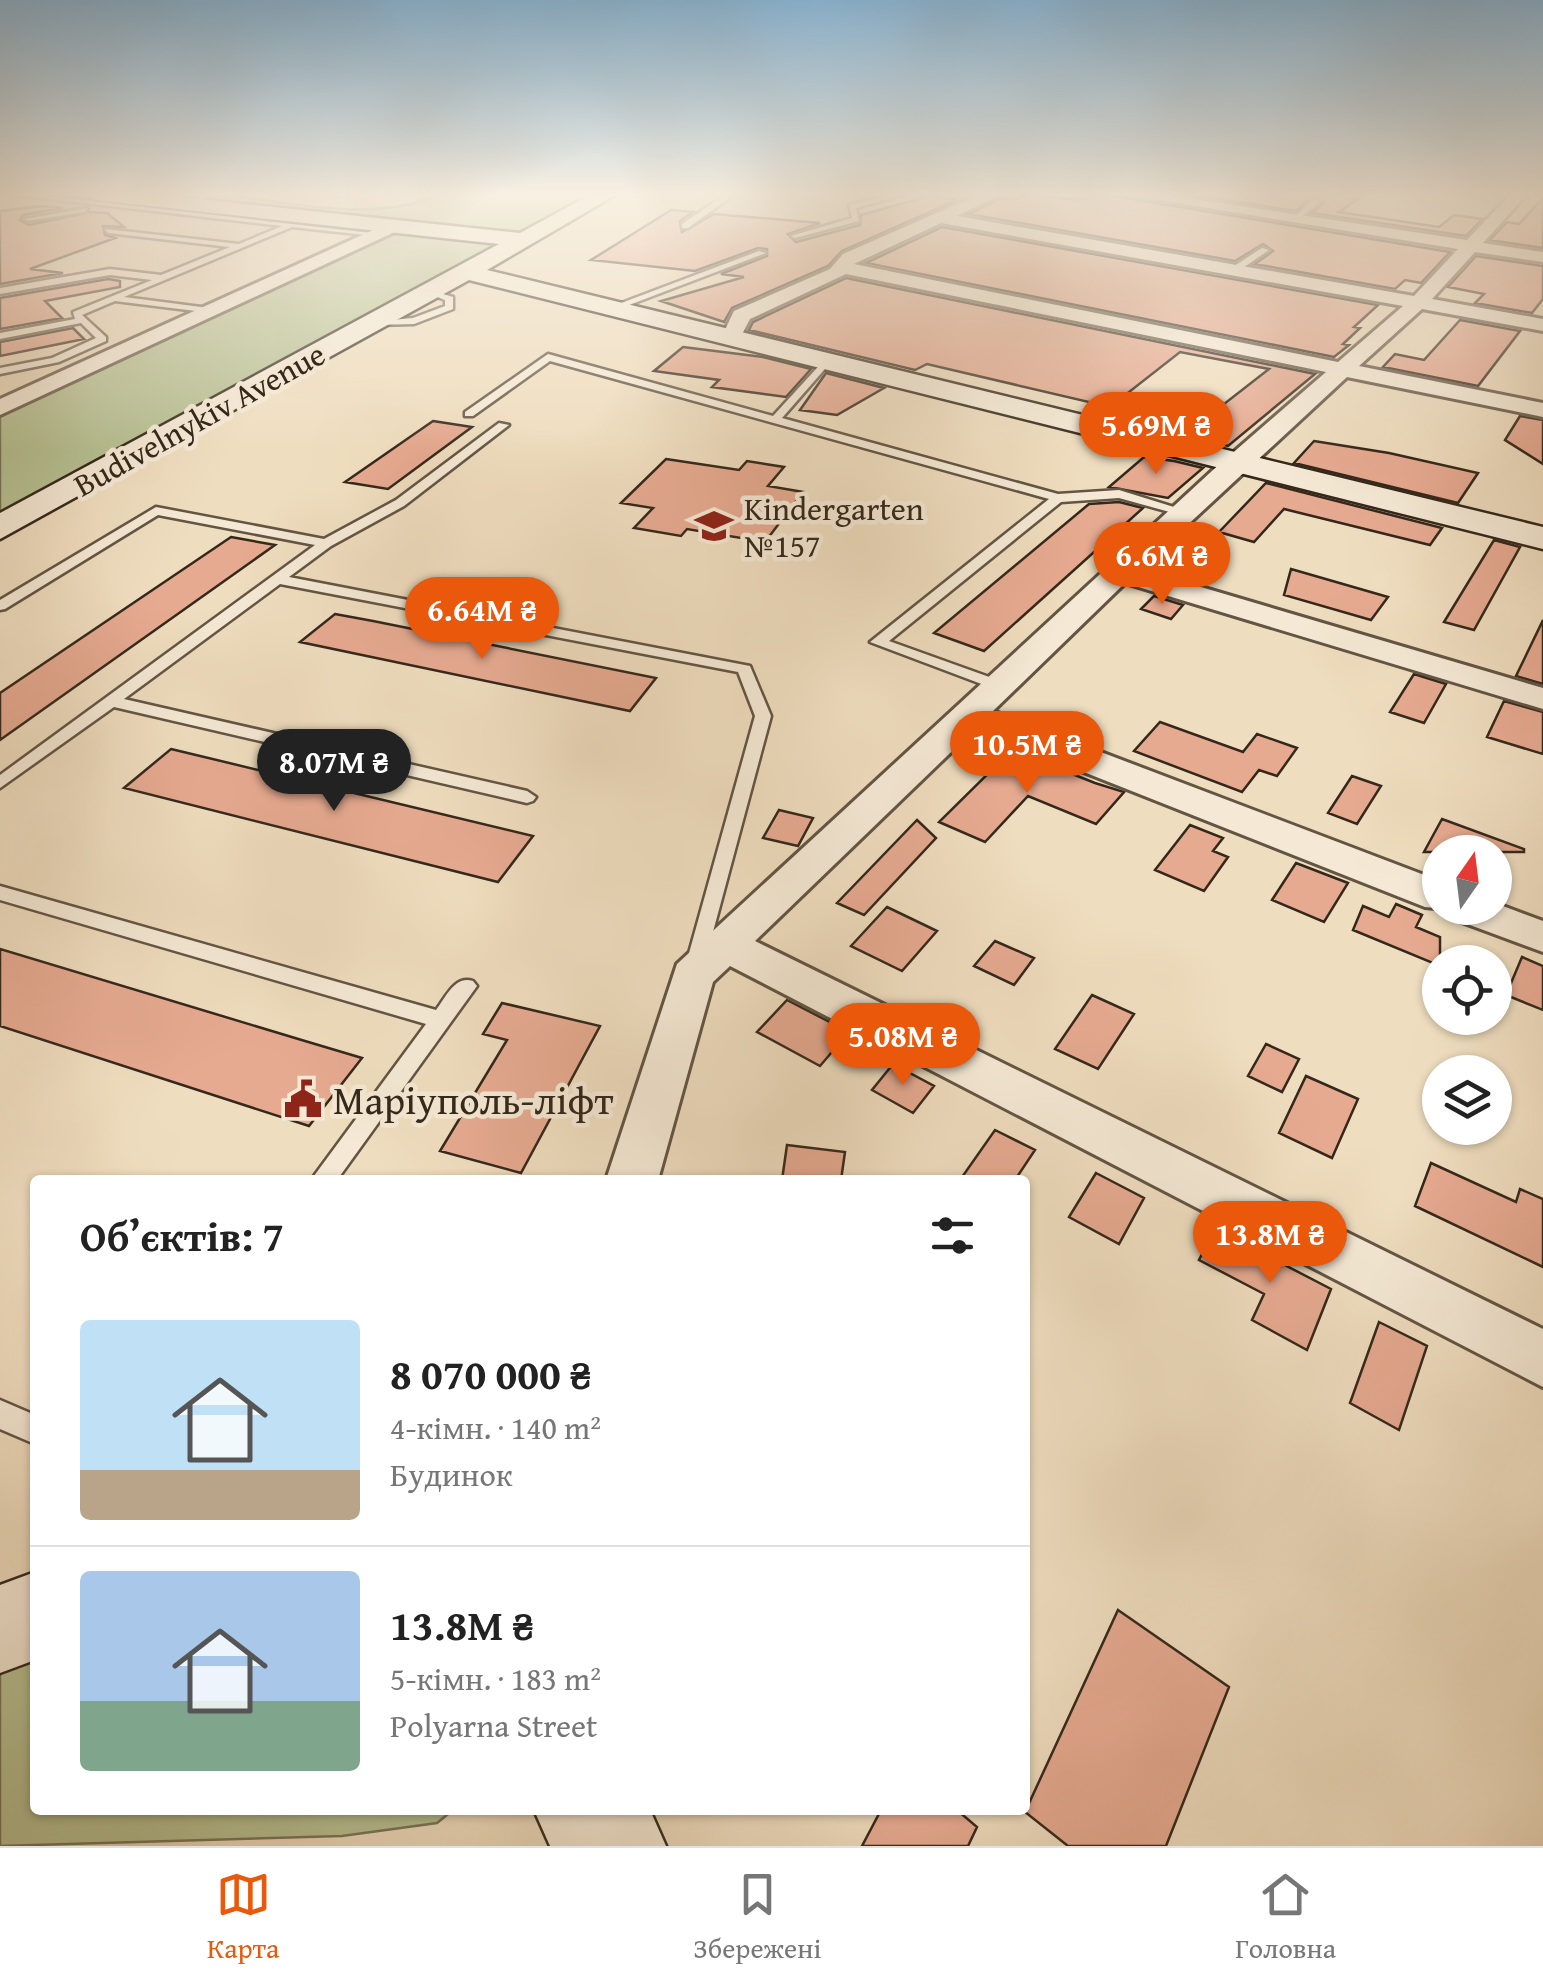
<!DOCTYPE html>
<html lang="uk">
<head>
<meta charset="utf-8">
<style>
	body { margin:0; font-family:"Gentium Book Plus",serif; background:#f6f6f6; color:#222; height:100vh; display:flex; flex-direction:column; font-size:38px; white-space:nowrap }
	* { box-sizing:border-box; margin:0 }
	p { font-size:32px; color:#767676 }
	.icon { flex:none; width:55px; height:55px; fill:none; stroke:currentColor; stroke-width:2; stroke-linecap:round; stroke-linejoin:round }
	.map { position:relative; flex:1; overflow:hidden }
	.panel { position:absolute; left:30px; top:1175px; width:1000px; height:640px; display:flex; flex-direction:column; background:#fff; border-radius:10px; box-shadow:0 2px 8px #0004 }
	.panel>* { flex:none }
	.needle { width:65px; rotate:14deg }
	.fabs { position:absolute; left:1422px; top:835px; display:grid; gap:20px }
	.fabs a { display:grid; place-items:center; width:90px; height:90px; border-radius:50%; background:#fff; box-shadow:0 2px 8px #0004; font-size:50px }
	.price { position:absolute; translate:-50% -85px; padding:0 22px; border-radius:35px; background:#ea580c; color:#fff; font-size:32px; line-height:65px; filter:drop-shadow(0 2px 5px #0008) }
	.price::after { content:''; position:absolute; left:50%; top:60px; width:30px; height:22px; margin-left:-15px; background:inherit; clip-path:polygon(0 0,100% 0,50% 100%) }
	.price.active { background:#222; color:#fff }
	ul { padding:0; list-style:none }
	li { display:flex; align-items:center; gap:30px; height:250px; padding:0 50px }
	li+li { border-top:2px solid #e0e0e0 }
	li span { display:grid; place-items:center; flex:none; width:280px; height:200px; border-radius:10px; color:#555 }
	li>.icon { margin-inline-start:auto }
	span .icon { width:120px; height:120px; fill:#fffc; stroke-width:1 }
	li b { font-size:42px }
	h2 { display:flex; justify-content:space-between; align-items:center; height:120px; padding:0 50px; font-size:42px }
	.dock { display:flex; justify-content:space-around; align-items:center; height:140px; border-top:2px solid #e0e0e0; background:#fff; font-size:28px; color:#767676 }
	.dock a { display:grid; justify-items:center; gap:5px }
	.dock .active { color:#ea580c }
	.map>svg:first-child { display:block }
</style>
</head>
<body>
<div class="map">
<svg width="1543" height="1846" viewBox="0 0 1543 1846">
	<rect width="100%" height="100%" fill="#efddbf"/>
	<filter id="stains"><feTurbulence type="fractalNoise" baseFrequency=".002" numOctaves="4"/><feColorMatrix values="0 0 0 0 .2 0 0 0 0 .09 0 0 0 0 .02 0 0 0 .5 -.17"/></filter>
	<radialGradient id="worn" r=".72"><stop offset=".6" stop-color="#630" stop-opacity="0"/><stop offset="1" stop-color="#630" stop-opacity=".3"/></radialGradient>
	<path fill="#b7c294" stroke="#767558" stroke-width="2.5" d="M 118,194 C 153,194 192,189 226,194 C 290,204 376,223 442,194 L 600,194 L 521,237 Z
		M 394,229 L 512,241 L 0,521 L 0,412 Z
		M 35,1645 L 35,1810 L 453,1810 L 437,1823 L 342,1836 L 0,1846 L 0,1658 Z"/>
	<path fill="#e6aa91" stroke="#34281b" stroke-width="2.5" d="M 1027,194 L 1080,200 L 1102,194 L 1450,252 L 1421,283 L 1405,280 L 1395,289 L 1255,264 L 1273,251 L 1263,244 L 1235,261 L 969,214 L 1002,198 L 1014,200 Z
		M 1188,194 L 1365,194 L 1339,212 L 1439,227 L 1454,215 L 1482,219 L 1466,236 L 1312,213 L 1324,202 L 1314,195 L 1296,211 Z
		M 933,195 L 957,200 L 842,251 L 828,266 L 732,308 L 724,322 L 661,301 L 744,277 L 721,274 L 767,256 L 767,249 L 758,248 L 695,271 L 591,260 L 671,210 L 693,212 L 680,221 L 682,232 L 714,214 L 820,223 L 788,234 L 796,242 L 860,225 L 861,215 Z
		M 1543,198 L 1543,248 L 1490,240 L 1507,222 L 1519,224 Z
		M 40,206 L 63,208 L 23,215 L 20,220 L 29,225 L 90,212 L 107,213 L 124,227 L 103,226 L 105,235 L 115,238 L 30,269 L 63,273 L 0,284 L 0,211 Z
		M 942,227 L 1378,305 L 1354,327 L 1360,328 L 1343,344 L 1349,345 L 1334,357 L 866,263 Z
		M 1476,256 L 1543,266 L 1543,299 L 1532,313 L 1475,303 L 1484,294 L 1448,287 Z
		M 846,278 L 1315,374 L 1228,446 L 1179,435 L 1184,409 L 1210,415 L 1269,369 L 1180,352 L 1110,407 L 927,364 L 915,370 L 749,330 L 753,322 Z
		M 108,279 L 120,281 L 120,287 L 45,301 L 62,318 L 0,329 L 0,298 Z
		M 1460,320 L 1520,331 L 1478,386 L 1383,367 L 1395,354 L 1424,360 Z
		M 73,328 L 84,339 L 0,356 L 0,342 Z
		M 683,347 L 763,357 L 811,369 L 786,397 L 712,387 L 719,380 L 654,371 Z
		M 826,373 L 884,388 L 837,415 L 800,410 Z
		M 1520,416 L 1543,420 L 1543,464 L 1505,440 Z
		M 433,421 L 472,427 L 388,489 L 345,482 Z
		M 1314,441 L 1389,453 L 1478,473 L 1458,503 L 1294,463 Z
		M 1144,457 L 1174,461 L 1203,468 L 1168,498 L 1109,487 Z
		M 666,459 L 739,470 L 747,461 L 784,467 L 768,486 L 803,492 L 765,542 L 687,529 L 681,536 L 634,528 L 653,508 L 621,503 Z
		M 1266,483 L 1442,528 L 1430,545 L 1284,509 L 1254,542 L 1219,532 Z
		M 1119,502 L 1143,508 L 984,651 L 934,633 L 1089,504 Z
		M 231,537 L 275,545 L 0,740 L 0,693 Z
		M 1494,540 L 1520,547 L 1474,630 L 1444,622 Z
		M 1205,544 L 1223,561 L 1203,584 L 1174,575 Z
		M 1291,569 L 1388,597 L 1371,620 L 1284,595 Z
		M 1154,596 L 1183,605 L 1171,619 L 1141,609 Z
		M 335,614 L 373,621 L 656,678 L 630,711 L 300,642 Z
		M 1543,620 L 1543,684 L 1516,676 Z
		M 1414,674 L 1446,684 L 1424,723 L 1390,712 Z
		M 1504,701 L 1543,712 L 1543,754 L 1487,737 Z
		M 1160,722 L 1243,752 L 1257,734 L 1297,748 L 1277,776 L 1259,770 L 1242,792 L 1134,751 Z
		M 171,749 L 300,780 L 533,836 L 498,882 L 124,788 Z
		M 1012,750 L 1095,783 L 1124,792 L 1096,824 L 1028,796 L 985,842 L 939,822 Z
		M 1352,776 L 1381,786 L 1357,824 L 1328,813 Z
		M 779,810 L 813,818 L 798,846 L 763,838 Z
		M 1442,819 L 1524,849 L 1524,852 L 1424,852 Z
		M 917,820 L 936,838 L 864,915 L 837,903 Z
		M 1190,825 L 1223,838 L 1213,851 L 1228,857 L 1204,891 L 1155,870 Z
		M 1296,863 L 1348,883 L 1324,922 L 1272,900 Z
		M 1396,904 L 1422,915 L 1416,927 L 1440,937 L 1440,966 L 1353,930 L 1363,906 L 1389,917 Z
		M 887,907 L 937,931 L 902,971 L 851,946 Z
		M 995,941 L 1034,958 L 1014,985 L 974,966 Z
		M 0,949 L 305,1041 L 362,1058 L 309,1126 L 0,1026 Z
		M 1522,957 L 1543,966 L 1543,1010 L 1506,995 Z
		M 1092,995 L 1134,1014 L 1098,1069 L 1055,1049 Z
		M 787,1000 L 849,1032 L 820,1066 L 757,1032 Z
		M 502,1003 L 600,1026 L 521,1173 L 440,1151 L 507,1040 L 483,1034 Z
		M 1266,1044 L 1299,1059 L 1282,1092 L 1248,1076 Z
		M 893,1064 L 934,1086 L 913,1113 L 872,1090 Z
		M 1306,1076 L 1358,1099 L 1332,1158 L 1279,1133 Z
		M 995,1130 L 1035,1150 L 1015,1180 L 960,1180 Z
		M 787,1145 L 845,1152 L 841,1180 L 782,1180 Z
		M 1431,1163 L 1516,1202 L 1520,1189 L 1543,1199 L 1543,1267 L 1415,1206 Z
		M 1096,1173 L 1144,1198 L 1119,1244 L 1069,1217 Z
		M 1218,1223 L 1254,1242 L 1252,1248 L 1331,1289 L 1307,1350 L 1252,1320 L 1264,1294 L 1199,1260 Z
		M 1379,1322 L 1427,1346 L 1399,1430 L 1350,1403 Z
		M 1118,1610 L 1229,1687 L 1166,1846 L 1068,1846 L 1025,1812 Z
		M 881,1810 L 957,1810 L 977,1827 L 968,1846 L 862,1846 Z"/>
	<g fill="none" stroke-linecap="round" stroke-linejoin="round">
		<g stroke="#635544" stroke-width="5">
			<path id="lane" d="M 6,194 L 29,194 L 380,234 L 376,236 L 292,227 L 124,297 L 209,308 L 212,313 L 115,301 L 82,315 L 106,337 L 106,341 L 59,362 L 0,374 L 0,368 L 52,358 L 96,338 L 81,323 L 0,339 L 0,333 L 75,319 L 73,312 L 152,280 L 110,275 L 0,294 L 0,288 L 110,269 L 161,275 L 230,247 L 108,233 L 105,229 L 239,244 L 282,226 Z
				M 207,194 L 218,194 L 187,206 L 180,204 Z
				M 726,194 L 735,194 L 688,228 L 682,228 L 682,224 Z
				M 893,194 L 905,194 L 856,208 L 859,221 L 795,238 L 791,236 L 852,218 L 849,205 Z
				M 1313,199 L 1320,201 L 1297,221 L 1291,221 Z
				M 88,208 L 85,212 L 28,221 L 24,219 Z
				M 1262,248 L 1269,250 L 1237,272 L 1231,272 L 1231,268 Z
				M 759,251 L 766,253 L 616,310 L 608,308 Z
				M 427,289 L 453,297 L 453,309 L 414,324 L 375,325 L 370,322 L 413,318 L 445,306 L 445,300 L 427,293 Z
				M 548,354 L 773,416 L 827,357 L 831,362 L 782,418 L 1058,494 L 1119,490 L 1190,512 L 1184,516 L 1119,498 L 1061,502 L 889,641 L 1006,683 L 1008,686 L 1000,691 L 870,642 L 1049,499 L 550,361 L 473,416 L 465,416 L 465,412 Z
				M 499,423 L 509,425 L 404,506 L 331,546 L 289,577 L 750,666 L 771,716 L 703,969 L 689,969 L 686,964 L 755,716 L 738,672 L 280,584 L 124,699 L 527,791 L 536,797 L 533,801 L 527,803 L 114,707 L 0,788 L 0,775 L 315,545 L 158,515 L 5,609 L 0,610 L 0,600 L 156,507 L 324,539 L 396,500 Z
				M 0,886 L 436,1010 C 446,997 455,975 473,981 L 477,986 L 337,1180 L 311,1180 L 426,1024 L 0,900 Z
				M 0,1400 L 35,1415 L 35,1444 L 0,1429 Z"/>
		</g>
		<g stroke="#635544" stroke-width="6">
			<path id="street" d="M 980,194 L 1001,194 L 957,216 L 1414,296 L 1458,249 L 1123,194 L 1161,194 L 1467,240 L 1511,194 L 1527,194 L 1483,243 L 1543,252 L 1543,262 L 1475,252 L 1432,299 L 1543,319 L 1543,331 L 1422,309 L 1359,366 L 1543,403 L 1543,417 L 1347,377 L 1140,569 L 1543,688 L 1543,709 L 1125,583 L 993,711 L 1440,881 L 1440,908 L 1495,908 L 1495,903 L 1543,921 L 1543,952 L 1451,918 L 1446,909 L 1425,907 L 975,729 L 755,941 L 1543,1329 L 1543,1387 L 730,966 L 713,982 L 658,1180 L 606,1180 L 677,964 L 1213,470 L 1326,372 L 846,274 L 750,319 L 739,340 L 725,340 L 722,336 L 734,311 L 830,269 L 843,254 ZM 941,223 L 1403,306 L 1338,362 L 854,264 Z
				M 393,221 L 401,226 L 399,230 L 0,415 L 0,399 Z"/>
		</g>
		<g stroke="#34281b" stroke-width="5">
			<path id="secondary" d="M 84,194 L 150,194 L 520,233 L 592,194 L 617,194 L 487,270 L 1543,527 L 1543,549 L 469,280 L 0,539 L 0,513 L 499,244 L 94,200 Z
				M 35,1572 L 35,1660 L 0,1673 L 0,1585 Z
				M 534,1810 L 650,1810 L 666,1846 L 550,1846 Z"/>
		</g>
		<use href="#lane" fill="#f5e9d5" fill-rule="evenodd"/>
		<use href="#street" fill="#f5e9d5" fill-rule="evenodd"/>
		<use href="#secondary" fill="#f5e9d5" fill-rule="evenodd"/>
	</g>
	<linearGradient id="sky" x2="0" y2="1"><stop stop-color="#89b6d6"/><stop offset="0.43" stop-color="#f8f0e2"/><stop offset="1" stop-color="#f8f0e2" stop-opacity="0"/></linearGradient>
	<rect width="1543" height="452" fill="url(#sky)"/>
	<defs>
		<g id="school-bare" transform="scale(3)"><path d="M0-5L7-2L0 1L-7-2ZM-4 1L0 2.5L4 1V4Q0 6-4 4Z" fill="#8f2418" stroke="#f5e9d5" stroke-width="2.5" paint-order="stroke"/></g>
		<g id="civic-bare" transform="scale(3)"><path d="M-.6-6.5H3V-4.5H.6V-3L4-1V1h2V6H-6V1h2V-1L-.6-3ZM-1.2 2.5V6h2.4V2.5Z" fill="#8f2418" stroke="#f5e9d5" stroke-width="2.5" paint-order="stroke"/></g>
	</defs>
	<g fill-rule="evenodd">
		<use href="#school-bare" x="714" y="526"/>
		<use href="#civic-bare" x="303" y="1099"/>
	</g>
	<g text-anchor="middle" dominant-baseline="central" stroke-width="9" stroke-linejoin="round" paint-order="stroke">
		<g font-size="32" fill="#34281b" stroke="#f5e9d5">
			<text transform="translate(199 419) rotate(-29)">Budivelnykiv Avenue</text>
		</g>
		<g font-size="32" fill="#34281b" stroke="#f5e9d5" text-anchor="start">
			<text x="744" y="508">Kindergarten<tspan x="744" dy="37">№157</tspan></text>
		</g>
		<g font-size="40" fill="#34281b" stroke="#f5e9d5" text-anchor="start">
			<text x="333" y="1099">Маріуполь-ліфт</text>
		</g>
	</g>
	<rect width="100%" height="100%" filter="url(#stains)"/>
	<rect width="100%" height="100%" fill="url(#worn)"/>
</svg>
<div class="fabs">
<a><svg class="needle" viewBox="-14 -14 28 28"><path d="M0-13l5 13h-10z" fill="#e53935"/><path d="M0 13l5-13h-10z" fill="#767676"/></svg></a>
<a><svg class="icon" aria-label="locate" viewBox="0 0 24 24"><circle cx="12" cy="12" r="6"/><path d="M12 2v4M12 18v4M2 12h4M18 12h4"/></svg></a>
<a><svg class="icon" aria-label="layers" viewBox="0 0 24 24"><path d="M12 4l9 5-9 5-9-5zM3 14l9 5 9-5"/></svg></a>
</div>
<b class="price" style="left:1156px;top:477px">5.69M ₴</b>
<b class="price" style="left:1162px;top:607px">6.6M ₴</b>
<b class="price" style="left:482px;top:662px">6.64M ₴</b>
<b class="price" style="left:1027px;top:796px">10.5M ₴</b>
<b class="price active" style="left:334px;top:814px">8.07M ₴</b>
<b class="price" style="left:903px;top:1088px">5.08M ₴</b>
<b class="price" style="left:1270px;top:1286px">13.8M ₴</b>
<section class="panel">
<h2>Об’єктів: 7<svg class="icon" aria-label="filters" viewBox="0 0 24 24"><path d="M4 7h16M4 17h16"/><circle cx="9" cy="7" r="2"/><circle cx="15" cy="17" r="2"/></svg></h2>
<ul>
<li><span style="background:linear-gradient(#bfe0f5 75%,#b9a48a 0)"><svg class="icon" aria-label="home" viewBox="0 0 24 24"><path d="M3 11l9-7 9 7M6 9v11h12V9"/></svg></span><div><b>8 070 000 ₴</b><p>4-кімн. · 140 m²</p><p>Будинок</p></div></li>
<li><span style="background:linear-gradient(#a9c7e8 65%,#7fa58c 0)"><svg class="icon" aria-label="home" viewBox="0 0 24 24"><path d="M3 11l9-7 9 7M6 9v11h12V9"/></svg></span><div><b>13.8M ₴</b><p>5-кімн. · 183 m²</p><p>Polyarna Street</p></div></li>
</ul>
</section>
</div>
<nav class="dock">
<a class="active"><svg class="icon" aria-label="map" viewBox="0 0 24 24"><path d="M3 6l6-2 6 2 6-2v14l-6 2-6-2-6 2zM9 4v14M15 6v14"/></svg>Карта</a>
<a><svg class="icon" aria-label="saved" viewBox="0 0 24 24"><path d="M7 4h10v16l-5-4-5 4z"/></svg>Збережені</a>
<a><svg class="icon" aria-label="home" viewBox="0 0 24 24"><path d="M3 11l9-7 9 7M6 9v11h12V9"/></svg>Головна</a>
</nav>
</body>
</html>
